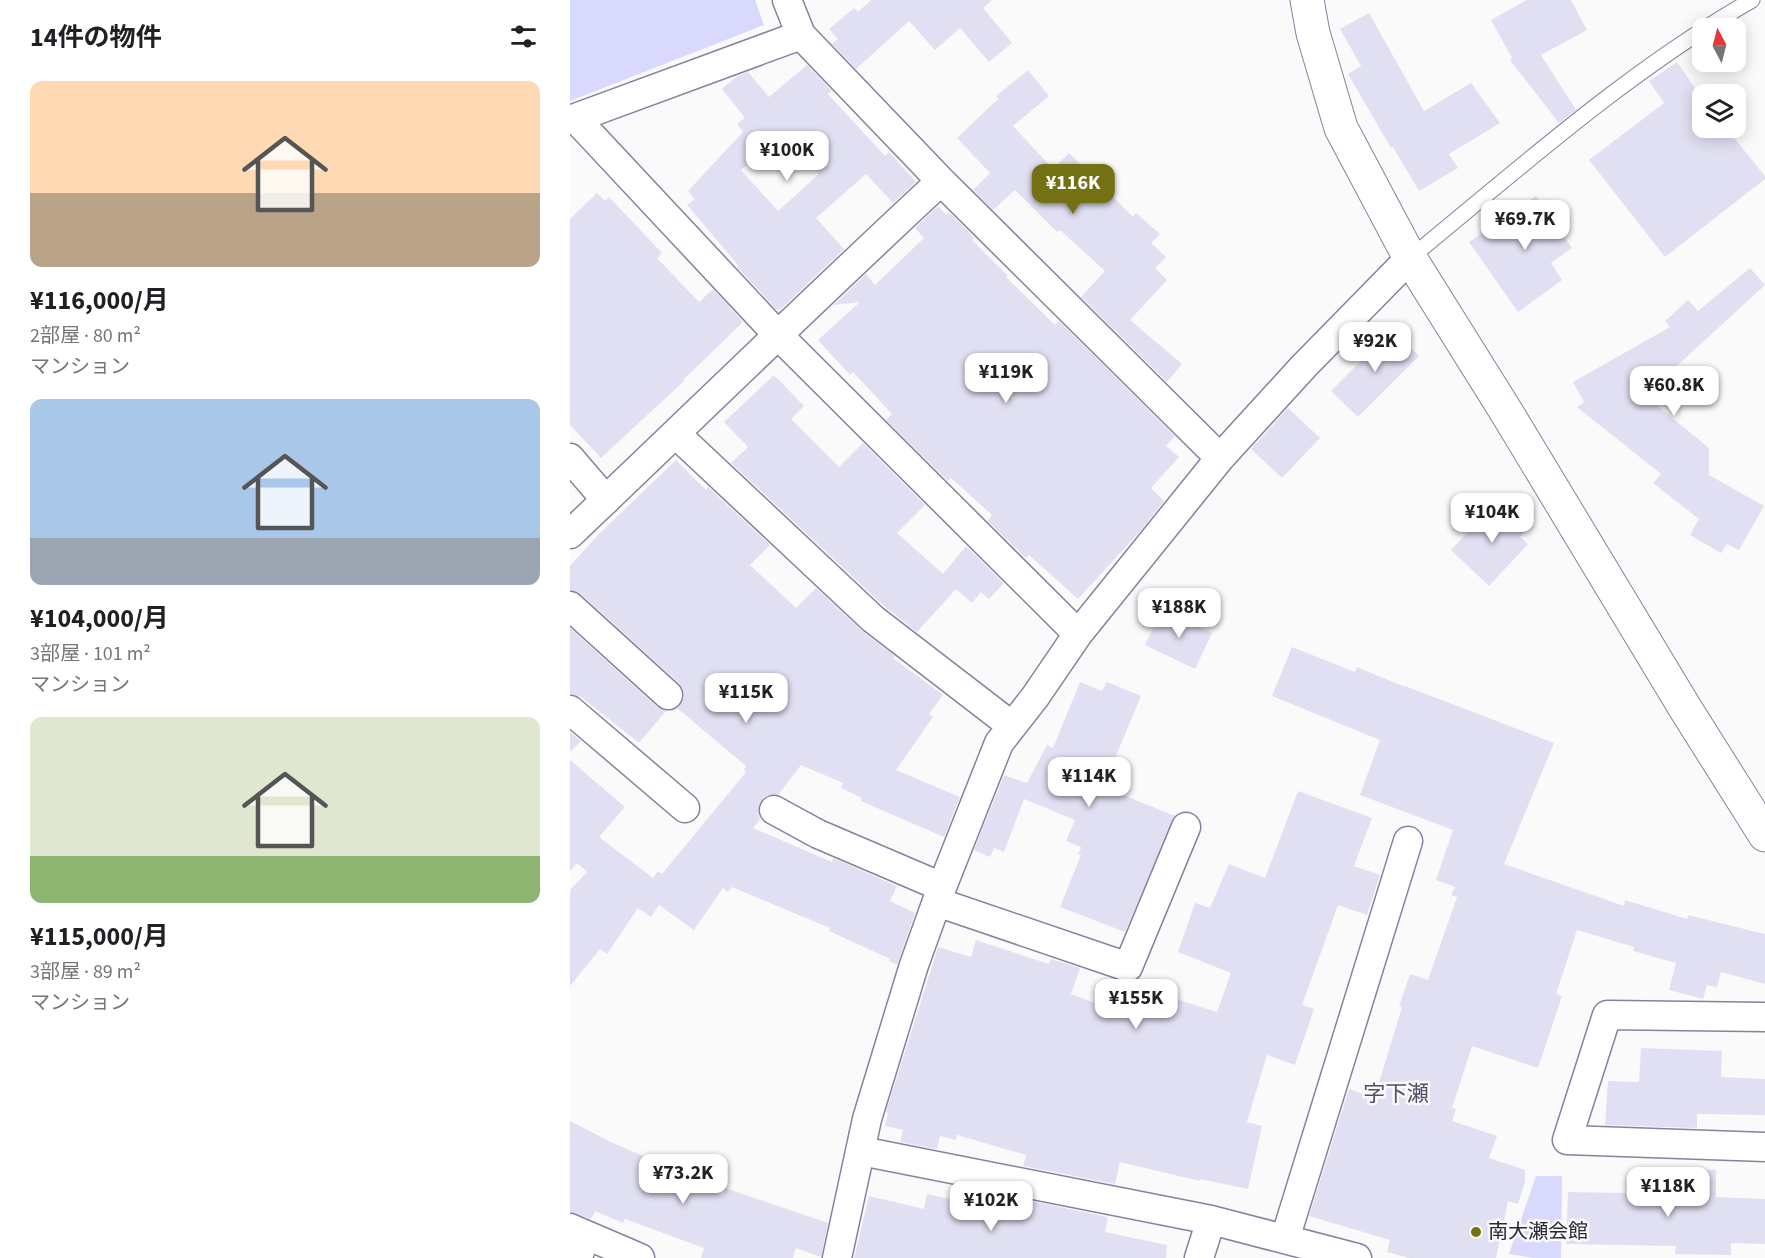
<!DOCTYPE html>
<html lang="ja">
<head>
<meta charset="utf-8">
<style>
	body { margin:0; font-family:"Source Sans 3","Noto Sans JP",sans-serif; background:#f2f2f2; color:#202124; height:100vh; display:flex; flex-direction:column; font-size:22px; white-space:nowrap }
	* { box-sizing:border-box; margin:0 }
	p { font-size:20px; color:#757577 }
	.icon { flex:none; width:33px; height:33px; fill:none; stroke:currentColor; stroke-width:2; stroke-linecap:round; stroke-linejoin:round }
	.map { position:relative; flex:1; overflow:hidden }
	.details { display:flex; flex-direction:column; background:#fff; width:570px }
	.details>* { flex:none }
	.needle { width:39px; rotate:353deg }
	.tools { position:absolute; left:1122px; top:18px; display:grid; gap:12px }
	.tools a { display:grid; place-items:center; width:54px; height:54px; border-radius:12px; background:#fff; box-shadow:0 3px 15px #0003; font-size:30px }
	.price { position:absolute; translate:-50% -51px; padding:0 14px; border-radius:12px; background:#fff; color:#222; font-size:20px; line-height:39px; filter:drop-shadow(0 2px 3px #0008) }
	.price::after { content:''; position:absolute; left:50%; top:36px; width:18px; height:14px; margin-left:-9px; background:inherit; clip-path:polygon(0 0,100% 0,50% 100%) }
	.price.active { background:#747114; color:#fff }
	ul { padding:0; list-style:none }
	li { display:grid; align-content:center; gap:12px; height:318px; padding:0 30px }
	li span { display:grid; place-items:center; height:186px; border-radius:12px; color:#555 }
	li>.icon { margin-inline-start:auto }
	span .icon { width:108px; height:108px; fill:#fffc; stroke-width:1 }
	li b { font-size:26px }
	h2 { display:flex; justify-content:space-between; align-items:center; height:72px; padding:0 30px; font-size:26px }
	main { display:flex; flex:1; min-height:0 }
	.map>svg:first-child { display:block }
</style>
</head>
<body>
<main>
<section class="details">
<h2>14件の物件<svg class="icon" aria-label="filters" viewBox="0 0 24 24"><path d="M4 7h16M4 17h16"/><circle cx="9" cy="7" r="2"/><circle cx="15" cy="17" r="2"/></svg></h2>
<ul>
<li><span style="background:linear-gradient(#ffd9b3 60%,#b9a48a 0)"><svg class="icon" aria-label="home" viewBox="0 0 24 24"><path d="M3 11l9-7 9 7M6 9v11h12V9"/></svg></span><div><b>¥116,000/月</b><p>2部屋 · 80 m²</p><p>マンション</p></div></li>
<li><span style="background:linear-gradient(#a9c7e8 75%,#9aa5b1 0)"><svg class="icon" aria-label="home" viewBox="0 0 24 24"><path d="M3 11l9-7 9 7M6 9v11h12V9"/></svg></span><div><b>¥104,000/月</b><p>3部屋 · 101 m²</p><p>マンション</p></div></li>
<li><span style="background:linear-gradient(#dfe7d0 75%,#8fb573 0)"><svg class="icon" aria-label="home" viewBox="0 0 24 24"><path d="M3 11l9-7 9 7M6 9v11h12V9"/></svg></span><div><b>¥115,000/月</b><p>3部屋 · 89 m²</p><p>マンション</p></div></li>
</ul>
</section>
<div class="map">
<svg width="1195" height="1258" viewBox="0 0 1195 1258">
	<rect width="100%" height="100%" fill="#fafafa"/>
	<path fill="#d9d8fd" d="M 0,0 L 185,0 L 194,25 L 0,101 Z
		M 966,1176 L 992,1176 L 991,1258 L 964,1258 L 939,1254 Z"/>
	<path fill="#e1e0f3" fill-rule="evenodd" d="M 301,0 L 422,0 L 413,8 L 442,43 L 419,62 L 390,28 L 365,50 L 339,21 L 286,69 L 262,44 L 268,39 L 259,29 L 284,8 L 288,12 Z
		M 957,0 L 1001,0 L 1017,30 L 971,55 L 1006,110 L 989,123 L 940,60 L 942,58 L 921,20 Z
		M 799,13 L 854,111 L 901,83 L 930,123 L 879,154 L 888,168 L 849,191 L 823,147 L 821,148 L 778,74 L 791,66 L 770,29 Z
		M 1107,62 L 1132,98 L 1132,128 L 1156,128 L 1195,176 L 1195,179 L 1095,257 L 1019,160 L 1094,103 L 1079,81 Z
		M 237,65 L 262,91 L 258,94 L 315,156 L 319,152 L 346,182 L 323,203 L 296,174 L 246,218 L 274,249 L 211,309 L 207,310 L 167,267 L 168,265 L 117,205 L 125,199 L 118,191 L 173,132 L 167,124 L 175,118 L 152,89 L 167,76 L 178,72 L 199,97 ZM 212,134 L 249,174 L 208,211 L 171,170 Z
		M 458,70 L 479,96 L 443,126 L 483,169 L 499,153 L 563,217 L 566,213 L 590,234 L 581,243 L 596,257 L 585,268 L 597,280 L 560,320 L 612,364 L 597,382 L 511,297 L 535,271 L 490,230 L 487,232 L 445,190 L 423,210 L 403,190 L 420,173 L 387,138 L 428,99 L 426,96 Z
		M 27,193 L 35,201 L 39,197 L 92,253 L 87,258 L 129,302 L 143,289 L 173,322 L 113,380 L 114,381 L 31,458 L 0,425 L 0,219 Z
		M 966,196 L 974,207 L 984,200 L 1001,223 L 990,231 L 1002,248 L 981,263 L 992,280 L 948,312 L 899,242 Z
		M 368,206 L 376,215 L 379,212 L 399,232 L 404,239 L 402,240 L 438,276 L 436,277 L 485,325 L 489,321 L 605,436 L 596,446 L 609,457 L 581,488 L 594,501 L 572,529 L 508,599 L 459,555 L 456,558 L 418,521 L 422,515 L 381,478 L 378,481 L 316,420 L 322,414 L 283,372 L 280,375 L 248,340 L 290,302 L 264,305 L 296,274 L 305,285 L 354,238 L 345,228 Z
		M 1180,268 L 1195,285 L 1086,385 L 1072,393 L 1139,448 L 1139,475 L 1194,506 L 1169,550 L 1157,544 L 1151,553 L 1120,535 L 1129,519 L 1083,483 L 1091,474 L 1007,407 L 1014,402 L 1003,382 L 1100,327 L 1095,321 L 1118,300 L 1128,311 Z
		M 823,329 L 849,356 L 788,417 L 761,391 Z
		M 204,375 L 234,406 L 221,419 L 269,467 L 293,443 L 355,505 L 327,533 L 373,574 L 396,546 L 434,583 L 419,599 L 411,592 L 402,603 L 386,589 L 347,632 L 314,606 L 161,463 L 178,447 L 154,422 Z
		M 718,408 L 750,438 L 712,478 L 681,449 Z
		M 106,460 L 136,490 L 138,487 L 200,545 L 180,565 L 226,608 L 246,588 L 292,631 L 325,656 L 323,658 L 373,695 L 359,714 L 363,717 L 326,770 L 390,797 L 374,837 L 291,801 L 292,798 L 271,788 L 273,783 L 231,765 L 208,795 L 196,796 L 190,802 L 188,810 L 190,819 L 183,828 L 262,862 L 263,858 L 327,886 L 320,901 L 345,913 L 327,965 L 319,961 L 320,959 L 259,931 L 260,928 L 162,887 L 158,892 L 153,888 L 124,930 L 89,905 L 81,917 L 68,908 L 37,954 L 30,949 L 0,986 L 0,890 L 17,872 L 7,863 L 0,871 L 0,760 L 55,807 L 29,837 L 83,878 L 88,871 L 92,874 L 176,772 L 174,770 L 176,766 L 107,708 L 114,698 L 113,689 L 109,683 L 11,594 L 0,590 L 0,566 L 29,534 Z
		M 927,502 L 957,529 L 950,537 L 958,544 L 919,586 L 881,550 Z
		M 592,609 L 642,633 L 625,669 L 575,645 Z
		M 0,628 L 87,707 L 96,711 L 69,743 L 11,697 L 0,694 Z
		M 722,647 L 785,672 L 787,667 L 835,687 L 835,686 L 984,743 L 934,864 L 1054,906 L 1055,900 L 1117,919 L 1118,915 L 1195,934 L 1195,984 L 1151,972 L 1147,987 L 1137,985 L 1133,999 L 1099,990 L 1106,963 L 1063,951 L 1064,947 L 1007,930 L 986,994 L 992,996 L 968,1068 L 902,1046 L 882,1108 L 886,1109 L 882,1121 L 927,1136 L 919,1158 L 955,1170 L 955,1182 L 948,1204 L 938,1201 L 926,1258 L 839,1258 L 817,1252 L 820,1240 L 739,1216 L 779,1089 L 799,1096 L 804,1081 L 809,1083 L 832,1007 L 829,1006 L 840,974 L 858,980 L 887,897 L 881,895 L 885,887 L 866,880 L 883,830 L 790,795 L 810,740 L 702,696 Z
		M 510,682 L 532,691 L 537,682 L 571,696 L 533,787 L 605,816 L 555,932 L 490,907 L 511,855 L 508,854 L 511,847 L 496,841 L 505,820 L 454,799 L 434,852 L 424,848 L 420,857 L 404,850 L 434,775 L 457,783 L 477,745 L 483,748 Z
		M 0,732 L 11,741 L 0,752 Z
		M 728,791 L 802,818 L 784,866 L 810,875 L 797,915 L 768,905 L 732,1005 L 744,1009 L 725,1065 L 697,1055 L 677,1122 L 692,1126 L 678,1189 L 630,1179 L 630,1181 L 550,1162 L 545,1184 L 453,1166 L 456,1155 L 387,1135 L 386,1140 L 370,1136 L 367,1149 L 330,1142 L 333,1130 L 315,1126 L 318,1113 L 316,1112 L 368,947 L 401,957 L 406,940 L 479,964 L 481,959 L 510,968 L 501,994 L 554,1014 L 560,998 L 588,1008 L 593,995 L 647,1012 L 661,973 L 608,952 L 625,903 L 640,908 L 659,864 L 695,878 Z
		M 1071,1048 L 1152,1051 L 1151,1077 L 1195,1079 L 1195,1115 L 1127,1114 L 1127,1128 L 1035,1125 L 1038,1081 L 1069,1082 Z
		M 0,1121 L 41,1142 L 89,1163 L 86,1170 L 153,1195 L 155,1188 L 258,1223 L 251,1257 L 226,1248 L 223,1258 L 131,1258 L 134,1248 L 55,1219 L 53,1223 L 25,1211 L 21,1219 L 0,1212 Z
		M 1108,1169 L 1146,1170 L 1146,1197 L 1195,1199 L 1195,1244 L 1161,1243 L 1161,1255 L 1105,1254 L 1106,1246 L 996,1244 L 998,1192 L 1107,1194 Z
		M 357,1194 L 408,1205 L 409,1202 L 443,1211 L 446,1198 L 538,1217 L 535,1232 L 597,1245 L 596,1258 L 284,1258 L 299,1196 L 354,1209 Z"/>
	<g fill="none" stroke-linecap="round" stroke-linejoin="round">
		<g stroke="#84829f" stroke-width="17">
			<path id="lane" d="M 840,258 C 950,168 1058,71 1182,0"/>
		</g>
		<g stroke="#84829f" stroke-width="31">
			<path id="street" d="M 217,0 L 231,35 L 371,181 L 650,458
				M 5,118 L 207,334 L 508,634
				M 0,120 L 231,35
				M 106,434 L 303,619 L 442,726
				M 0,458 L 36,500
				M 0,534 C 124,416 246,297 371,181
				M 0,606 L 98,695
				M 0,710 L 115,808
				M 204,810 L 248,834 L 372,887
				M 367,902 L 558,967 L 616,827
				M 1195,1017 L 1037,1015 L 997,1140 L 1195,1147
				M 291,1151 L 641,1220 L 787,1258
				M 0,1228 L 70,1258
				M 715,1239 L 838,841
				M 7,1258 L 17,1236
				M 267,1258 L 297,1119 L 344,965 L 372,887 L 429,743 L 465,697 L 508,634 L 650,458 L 734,366 L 840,258
				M 629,1258 L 641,1220"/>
		</g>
		<g stroke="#84829f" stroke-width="35">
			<path id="secondary" d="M 737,0 L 743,33 L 771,128 L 840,258 L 937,413 L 1115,708 L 1195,835"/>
		</g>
		<use href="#lane" stroke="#fff" stroke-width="15"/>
		<use href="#street" stroke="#fff" stroke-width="28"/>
		<use href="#secondary" stroke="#fff" stroke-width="33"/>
	</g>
	<circle fill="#747114" stroke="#fafafa" stroke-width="2" cx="906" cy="1232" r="6"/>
	<g text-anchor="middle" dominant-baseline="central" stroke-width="5" stroke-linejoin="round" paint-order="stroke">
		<g font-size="20" fill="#282733" stroke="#fafafa" text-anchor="start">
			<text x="918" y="1232">南大瀬会館</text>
		</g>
		<g font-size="22" fill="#514f69" stroke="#fafafa">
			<text x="826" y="1094">字下瀬</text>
		</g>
	</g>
</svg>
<div class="tools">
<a><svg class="needle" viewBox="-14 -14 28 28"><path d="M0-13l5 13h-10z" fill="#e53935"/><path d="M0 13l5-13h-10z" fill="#757577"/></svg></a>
<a><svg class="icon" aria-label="layers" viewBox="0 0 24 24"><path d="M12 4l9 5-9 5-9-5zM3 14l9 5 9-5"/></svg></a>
</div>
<b class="price" style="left:217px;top:182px">¥100K</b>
<b class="price active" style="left:503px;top:215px">¥116K</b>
<b class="price" style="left:955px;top:251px">¥69.7K</b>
<b class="price" style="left:805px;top:373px">¥92K</b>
<b class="price" style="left:436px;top:404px">¥119K</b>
<b class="price" style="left:1104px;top:417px">¥60.8K</b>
<b class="price" style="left:922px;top:544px">¥104K</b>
<b class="price" style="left:609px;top:639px">¥188K</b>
<b class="price" style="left:176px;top:724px">¥115K</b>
<b class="price" style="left:519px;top:808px">¥114K</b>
<b class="price" style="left:566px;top:1030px">¥155K</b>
<b class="price" style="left:113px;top:1205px">¥73.2K</b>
<b class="price" style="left:1098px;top:1218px">¥118K</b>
<b class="price" style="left:421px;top:1232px">¥102K</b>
</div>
</main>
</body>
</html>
